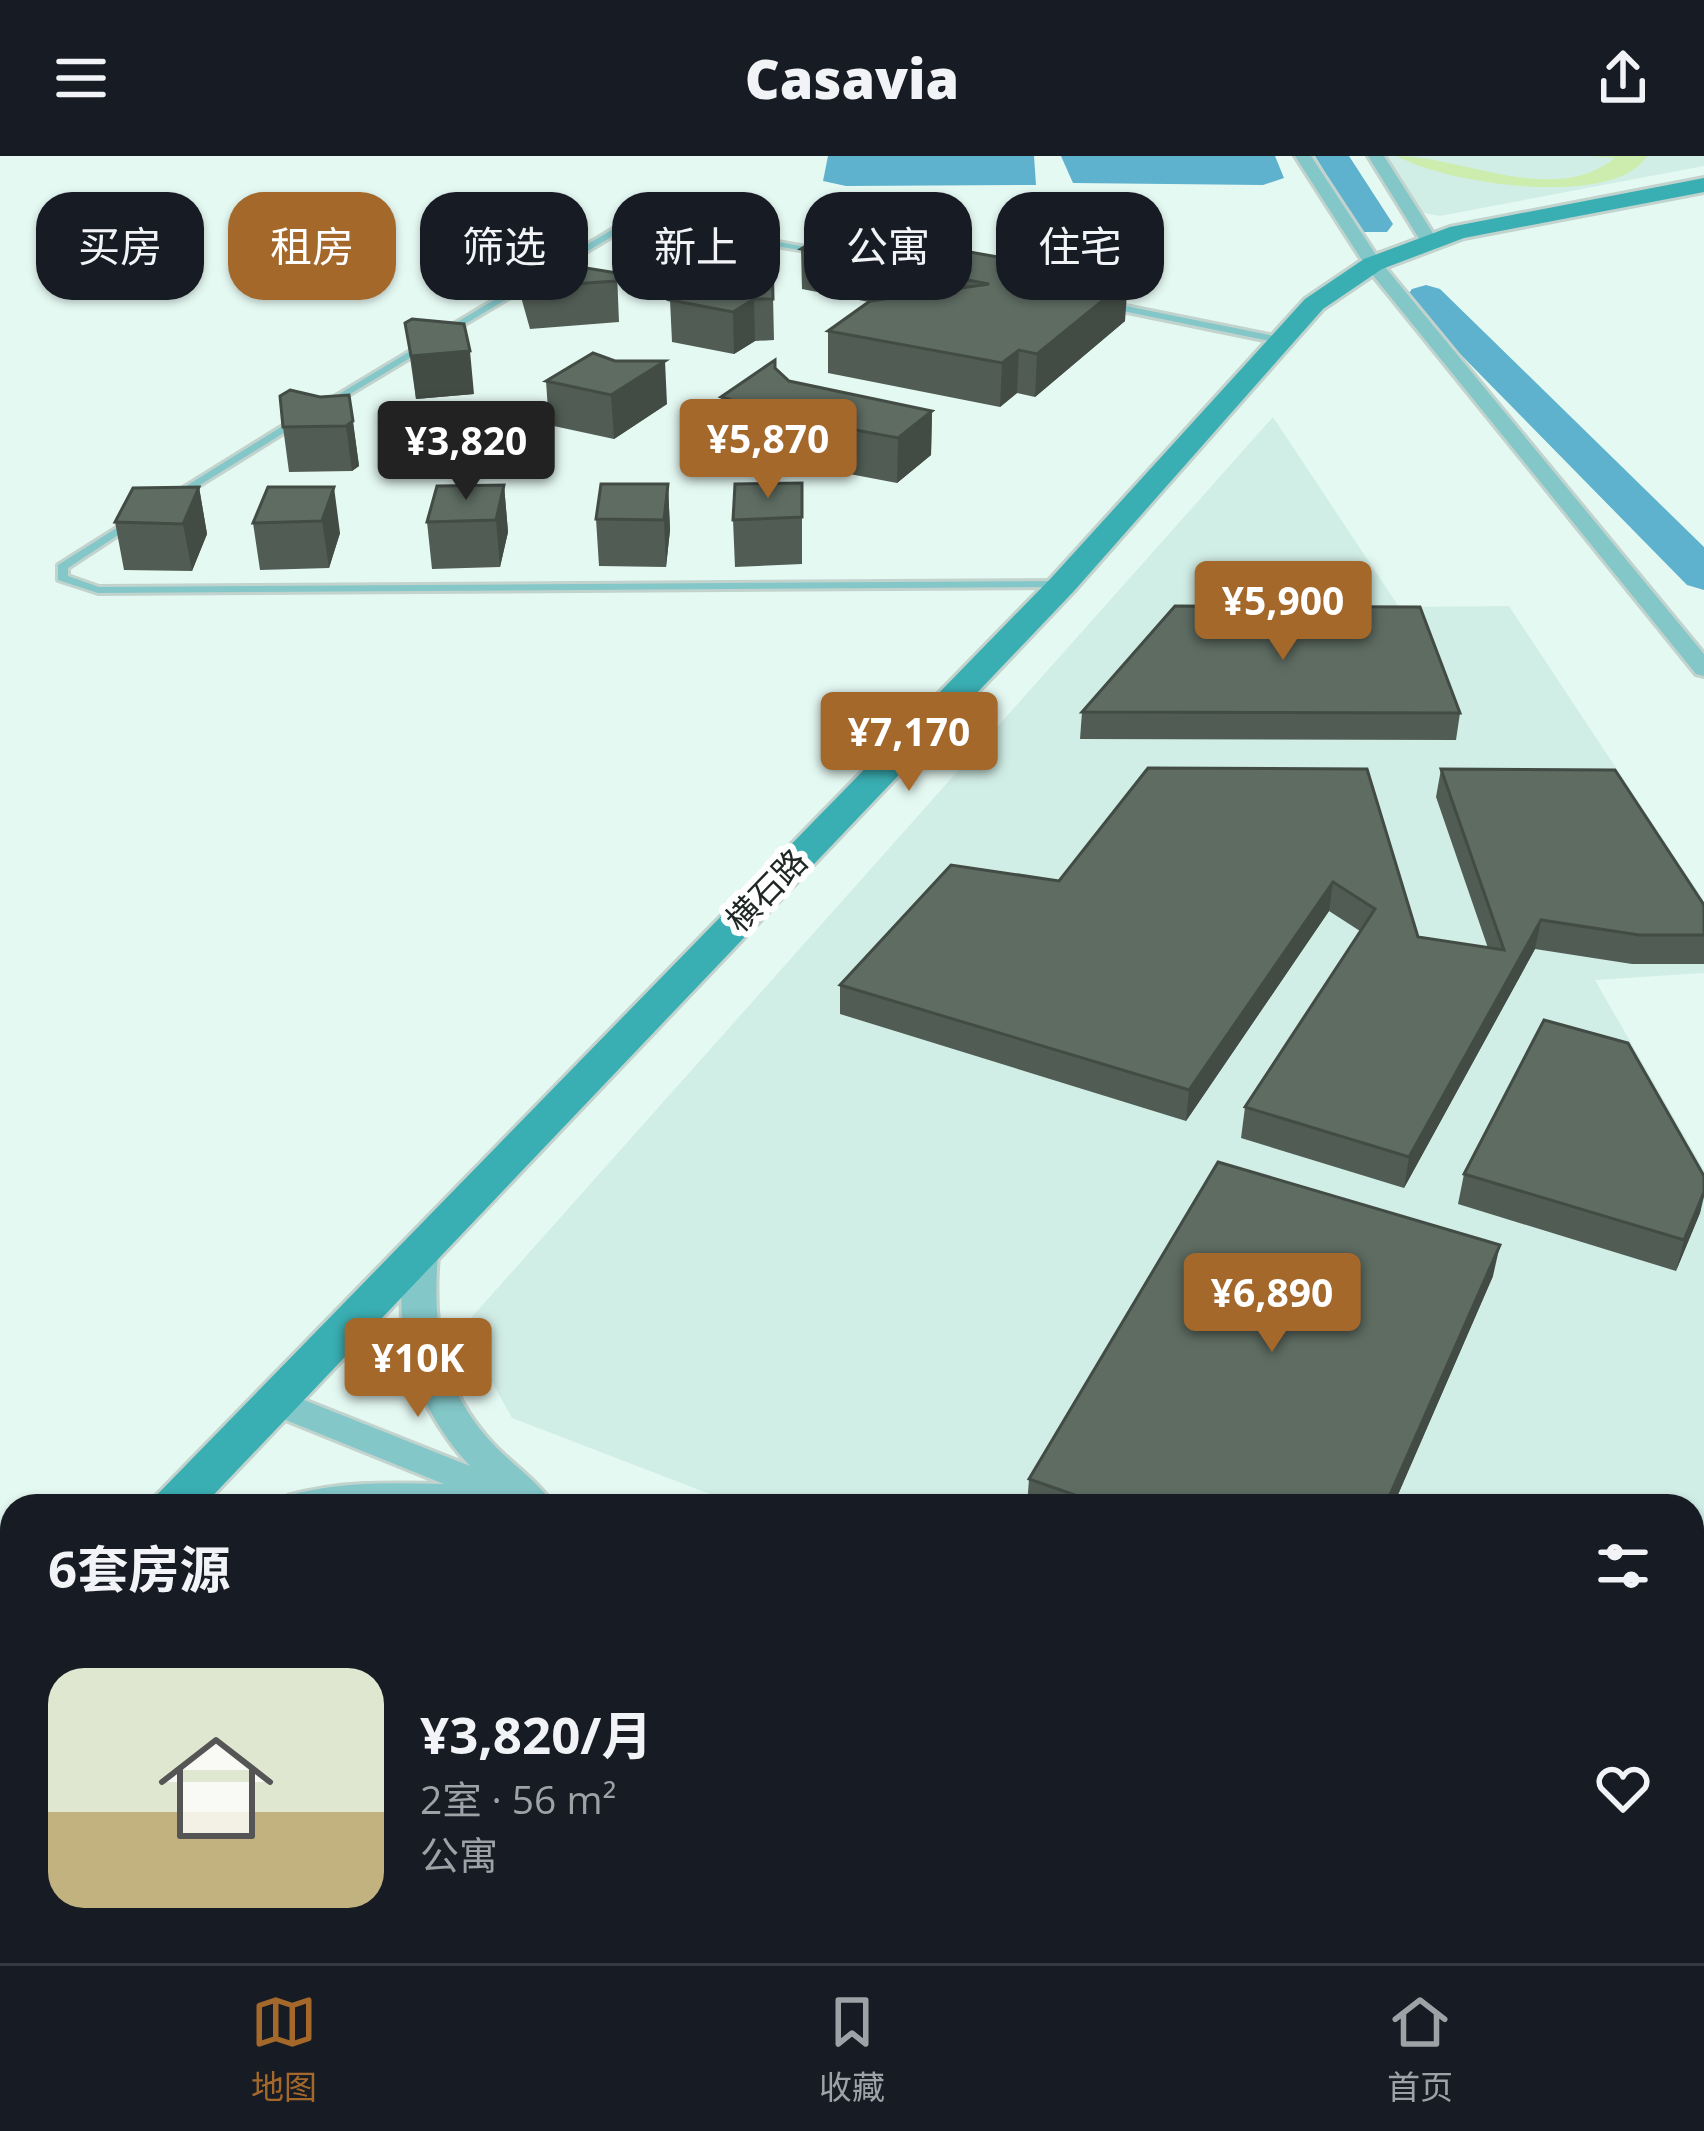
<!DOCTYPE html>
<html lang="zh">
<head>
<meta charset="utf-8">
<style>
	body { margin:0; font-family:"Open Sans","Noto Sans SC",sans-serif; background:#242831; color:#f1f3f6; height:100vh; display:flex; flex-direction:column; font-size:45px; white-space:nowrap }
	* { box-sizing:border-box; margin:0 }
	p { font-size:39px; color:#9ea1a6 }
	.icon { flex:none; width:66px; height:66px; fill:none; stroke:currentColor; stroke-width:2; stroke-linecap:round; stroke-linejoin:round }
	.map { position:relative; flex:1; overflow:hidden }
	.side { position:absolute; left:0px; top:1338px; width:1704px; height:471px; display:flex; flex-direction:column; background:#171b24; border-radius:36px 36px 0 0; box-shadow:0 3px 9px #0004 }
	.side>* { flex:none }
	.banner { position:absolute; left:36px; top:36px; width:1632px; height:108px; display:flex; gap:24px }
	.price { position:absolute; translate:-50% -102px; padding:0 27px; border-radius:12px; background:#a4682b; color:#fff; font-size:39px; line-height:78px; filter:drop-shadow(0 3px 6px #0008) }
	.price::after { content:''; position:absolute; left:50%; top:72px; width:36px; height:27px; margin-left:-18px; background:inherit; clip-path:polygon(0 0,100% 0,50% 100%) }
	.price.current { background:#222; color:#fff }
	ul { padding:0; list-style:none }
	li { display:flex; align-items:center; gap:36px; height:300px; padding:0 48px }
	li+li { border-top:3px solid #363941 }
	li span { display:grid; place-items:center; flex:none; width:336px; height:240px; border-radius:36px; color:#555 }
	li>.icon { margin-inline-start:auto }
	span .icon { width:144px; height:144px; fill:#fffc; stroke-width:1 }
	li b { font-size:51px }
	h2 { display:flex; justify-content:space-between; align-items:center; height:144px; padding:0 48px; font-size:51px }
	.chip { padding:0 42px; border-radius:36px; background:#171b24; box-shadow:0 3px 9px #0004; font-size:42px; line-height:108px }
	.chip.current { background:#a4682b; color:#fff }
	header { display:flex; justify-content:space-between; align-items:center; height:156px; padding:0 48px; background:#171b24; font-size:54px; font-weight:800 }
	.dock { display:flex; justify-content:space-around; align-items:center; height:168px; border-top:3px solid #363941; background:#171b24; font-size:33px; color:#9ea1a6 }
	.dock a { display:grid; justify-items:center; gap:6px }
	.dock .current { color:#a4682b }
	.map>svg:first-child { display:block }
</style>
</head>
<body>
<header><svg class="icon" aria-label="menu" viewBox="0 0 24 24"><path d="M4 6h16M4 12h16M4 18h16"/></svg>Casavia<svg class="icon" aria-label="share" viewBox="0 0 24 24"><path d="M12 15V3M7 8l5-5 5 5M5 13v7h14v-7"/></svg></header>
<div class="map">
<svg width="1704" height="1807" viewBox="0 0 1704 1807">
	<rect width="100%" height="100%" fill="#e5f9f3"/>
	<path fill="#d1eee6" d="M 1374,0 L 1704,0 L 1704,10 L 1440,60 L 1418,56 Z
		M 1273,261 L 1399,451 L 1509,450 L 1704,745 L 1704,817 L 1595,824 L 1704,1014 L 1704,1722 L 1692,1717 L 1692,1350 L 741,1350 L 512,1262 L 462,1172 Z
		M 12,1667 L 12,1797 L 1441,1797 L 1464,1807 L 0,1807 L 0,1680 Z"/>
	<path fill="#ccedae" d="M 1397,0 C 1462,0 1554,51 1615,2 L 1590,0 L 1647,0 C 1614,54 1443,27 1397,0 Z"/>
	<path fill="#5eb2cd" d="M 828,0 L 1034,0 L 1036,29 L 846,30 L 823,25 Z
		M 1061,0 L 1275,0 L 1284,22 L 1263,29 L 1073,27 Z"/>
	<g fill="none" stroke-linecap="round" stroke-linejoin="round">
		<path fill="#5eb2cd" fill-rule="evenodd" d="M 1315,0 L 1349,0 L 1393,68 L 1387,76 L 1361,76 Z
			M 1426,129 L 1440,133 L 1704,391 L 1704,434 L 1687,429 L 1412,149 L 1406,141 L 1412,133 Z"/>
		<g stroke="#c2d3ce" stroke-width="6">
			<path id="lane" d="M 656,64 L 828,95 L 824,98 L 656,70 L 628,71 L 450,177 L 442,175 L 623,67 Z
				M 1106,146 L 1279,181 L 1284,184 L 1279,187 L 1103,151 L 1103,147 Z
				M 427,185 L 432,188 L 430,190 L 327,252 L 319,250 Z
				M 294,263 L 303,265 L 179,342 L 170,340 Z
				M 134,361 L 138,362 L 138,366 L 68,412 L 68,420 L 99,431 L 1063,425 L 1069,428 L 1063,431 L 98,437 L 58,424 L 58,409 Z"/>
		</g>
		<g stroke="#c2d3ce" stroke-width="6">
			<path id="street" d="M 1295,0 L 1311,0 L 1380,105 L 1704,498 L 1704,520 L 1696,518 L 1367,112 Z
				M 1368,0 L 1384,0 L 1438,85 L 1435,89 L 1423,89 Z
				M 423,1077 L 435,1080 L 439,1088 C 431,1165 439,1231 494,1289 C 513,1309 540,1327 554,1350 L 282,1350 L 288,1340 C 339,1325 391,1327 444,1328 L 261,1254 L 256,1245 L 261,1236 L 274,1232 L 470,1310 C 421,1257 394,1189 403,1117 C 405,1104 405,1092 411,1080 Z
				M 1692,1796 L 1697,1807 L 1633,1807 L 1628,1797 Z
				M 1352,1797 L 1396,1797 L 1392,1807 L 1348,1807 Z"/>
		</g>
		<g stroke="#c2d3ce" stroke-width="6">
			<path id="secondary" d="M 1704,22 L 1704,36 L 1464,82 L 1382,113 L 1323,153 L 1074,435 L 203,1350 L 146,1350 L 1052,421 L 1305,143 L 1364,103 L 1450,71 Z
				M 12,1493 L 12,1545 L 0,1549 L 0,1497 Z"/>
		</g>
		<use href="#lane" fill="#84c7c9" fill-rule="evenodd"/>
		<use href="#street" fill="#84c7c9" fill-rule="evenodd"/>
		<use href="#secondary" fill="#3aafb3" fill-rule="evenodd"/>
	</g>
	<path fill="#515d54" d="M 834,72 L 1125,165 L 1035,241 L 1017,237 L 1000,251 L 828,217 L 828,175 L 869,146 L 802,133 L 801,93 Z
		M 772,96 L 774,184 L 755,185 L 734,198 L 672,186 L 670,144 Z
		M 518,101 L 617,117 L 619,166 L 530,173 L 521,141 Z
		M 405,167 L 474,238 L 416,243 Z
		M 775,212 L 789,225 L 932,255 L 931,299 L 897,327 L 839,316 L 839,309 L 775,297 L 770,301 L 724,291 L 721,241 Z
		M 546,225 L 667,248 L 614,283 L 549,269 Z
		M 349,239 L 359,310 L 352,315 L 289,316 L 283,271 L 320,241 Z
		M 802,327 L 802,408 L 735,411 L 733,364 Z
		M 668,328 L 670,374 L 666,411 L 599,410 L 596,363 Z
		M 504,329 L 508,376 L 500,411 L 432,413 L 427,366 Z
		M 199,331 L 207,378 L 192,415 L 124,414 L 115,366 Z
		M 268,331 L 340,377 L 329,412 L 260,414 L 253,367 Z
		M 1082,556 L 1460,557 L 1456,584 L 1080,583 Z
		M 1367,613 L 1418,781 L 1488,792 L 1436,641 L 1441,613 L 1704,749 L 1704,808 L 1632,808 L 1535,793 L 1404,1032 L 1241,982 L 1245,951 L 1360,775 L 1329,755 L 1186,965 L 840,858 L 840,829 L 1059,725 Z
		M 1464,1018 L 1704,1020 L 1704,1041 L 1700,1057 L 1676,1115 L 1458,1048 Z
		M 1493,1120 L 1393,1350 L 1027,1350 L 1029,1323 Z"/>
	<path fill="#424c45" d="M 1128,124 L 1125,165 L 1035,241 L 1037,198 Z
		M 754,143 L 755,185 L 734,198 L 733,156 Z
		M 1019,194 L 1017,237 L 1000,251 L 1002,207 Z
		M 470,195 L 474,238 L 416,243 L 411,200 Z
		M 665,205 L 667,248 L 614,283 L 611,239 Z
		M 774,252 L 775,297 L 770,301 L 769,256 Z
		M 932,255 L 931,299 L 897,327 L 898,282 Z
		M 353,265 L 359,310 L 352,315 L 346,270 Z
		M 668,328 L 670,374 L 666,411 L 664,364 Z
		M 504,329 L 508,376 L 500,411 L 496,364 Z
		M 199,331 L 207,378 L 192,415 L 183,368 Z
		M 334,331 L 340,377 L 329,412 L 322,365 Z
		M 1333,726 L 1329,755 L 1186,965 L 1189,934 Z
		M 1541,764 L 1535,793 L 1404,1032 L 1409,1001 Z
		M 1704,1036 L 1700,1057 L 1676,1115 L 1684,1084 Z
		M 1500,1089 L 1493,1120 L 1393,1350 L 1385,1350 Z
		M 335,1797 L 365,1797 L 358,1807 L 327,1807 Z
		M 715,1797 L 737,1797 L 731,1807 L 709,1807 Z"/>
	<path fill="#5e6c62" stroke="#424c45" stroke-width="3" d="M 834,72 L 1128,124 L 1037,198 L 1019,194 L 1002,207 L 828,175 L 870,145 L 989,128 L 801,93 Z
		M 772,96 L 773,143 L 754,143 L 733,156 L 670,144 L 728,108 Z
		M 518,101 L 617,117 L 616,125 L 527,131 Z
		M 412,163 L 464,168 L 470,195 L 411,200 L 405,167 Z
		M 593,197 L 615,205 L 665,205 L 611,239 L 546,225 Z
		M 775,204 L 775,212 L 789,225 L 932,255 L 898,282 L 839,271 L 846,266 L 774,252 L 769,256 L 722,246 L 728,243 L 721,241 Z
		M 290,234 L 320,241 L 349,239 L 353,265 L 346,270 L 283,271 L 280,240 Z
		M 802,327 L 802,361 L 733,364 L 735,328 Z
		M 601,328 L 668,328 L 664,364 L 596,363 Z
		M 504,329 L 496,364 L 427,366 L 437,330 Z
		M 199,331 L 183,368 L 115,366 L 133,332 Z
		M 268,331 L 334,331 L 322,365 L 253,367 Z
		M 1175,450 L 1420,451 L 1460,557 L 1082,556 Z
		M 1148,612 L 1367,613 L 1418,781 L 1504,794 L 1441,613 L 1615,614 L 1704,749 L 1704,779 L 1639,779 L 1541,764 L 1409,1001 L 1245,951 L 1375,753 L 1333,726 L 1189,934 L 840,829 L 951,709 L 1059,725 Z
		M 1544,864 L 1628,887 L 1704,1020 L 1704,1036 L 1684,1084 L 1464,1018 Z
		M 1218,1006 L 1500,1089 L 1385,1350 L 1106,1350 L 1029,1323 Z
		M 176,1797 L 335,1797 L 327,1807 L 168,1807 Z
		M 441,1797 L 715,1797 L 709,1807 L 434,1807 Z
		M 799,1797 L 1104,1797 L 1122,1805 L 1121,1807 L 793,1807 Z"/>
	<g text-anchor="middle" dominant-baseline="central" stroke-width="12" stroke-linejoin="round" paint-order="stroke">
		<g font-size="33" fill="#202826" stroke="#fff">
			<text transform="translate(766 734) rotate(-46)">横石路</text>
		</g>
	</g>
</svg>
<b class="price" style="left:768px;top:345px">¥5,870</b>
<b class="price current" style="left:466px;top:347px">¥3,820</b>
<b class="price" style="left:1283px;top:507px">¥5,900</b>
<b class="price" style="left:909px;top:638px">¥7,170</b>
<b class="price" style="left:1272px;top:1199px">¥6,890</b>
<b class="price" style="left:418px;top:1264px">¥10K</b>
<div class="banner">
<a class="chip">买房</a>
<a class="chip current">租房</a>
<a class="chip">筛选</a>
<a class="chip">新上</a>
<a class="chip">公寓</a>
<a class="chip">住宅</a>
</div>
<section class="side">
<h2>6套房源<svg class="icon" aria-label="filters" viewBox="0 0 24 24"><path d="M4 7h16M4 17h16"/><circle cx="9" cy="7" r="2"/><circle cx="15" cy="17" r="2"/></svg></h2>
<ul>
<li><span style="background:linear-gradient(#dfe7d0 60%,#c2b280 0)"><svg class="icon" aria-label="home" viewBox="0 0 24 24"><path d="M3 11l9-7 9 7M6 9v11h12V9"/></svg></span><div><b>¥3,820/月</b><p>2室 · 56 m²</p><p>公寓</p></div><svg class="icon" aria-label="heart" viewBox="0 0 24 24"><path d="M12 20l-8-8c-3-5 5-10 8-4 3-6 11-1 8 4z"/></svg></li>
</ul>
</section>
</div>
<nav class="dock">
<a class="current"><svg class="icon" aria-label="map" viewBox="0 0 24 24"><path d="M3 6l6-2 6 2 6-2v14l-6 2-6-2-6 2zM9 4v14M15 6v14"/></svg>地图</a>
<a><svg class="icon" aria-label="saved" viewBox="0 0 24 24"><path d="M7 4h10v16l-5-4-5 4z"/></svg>收藏</a>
<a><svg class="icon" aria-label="home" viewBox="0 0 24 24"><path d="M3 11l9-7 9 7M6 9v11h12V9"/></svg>首页</a>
</nav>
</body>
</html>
